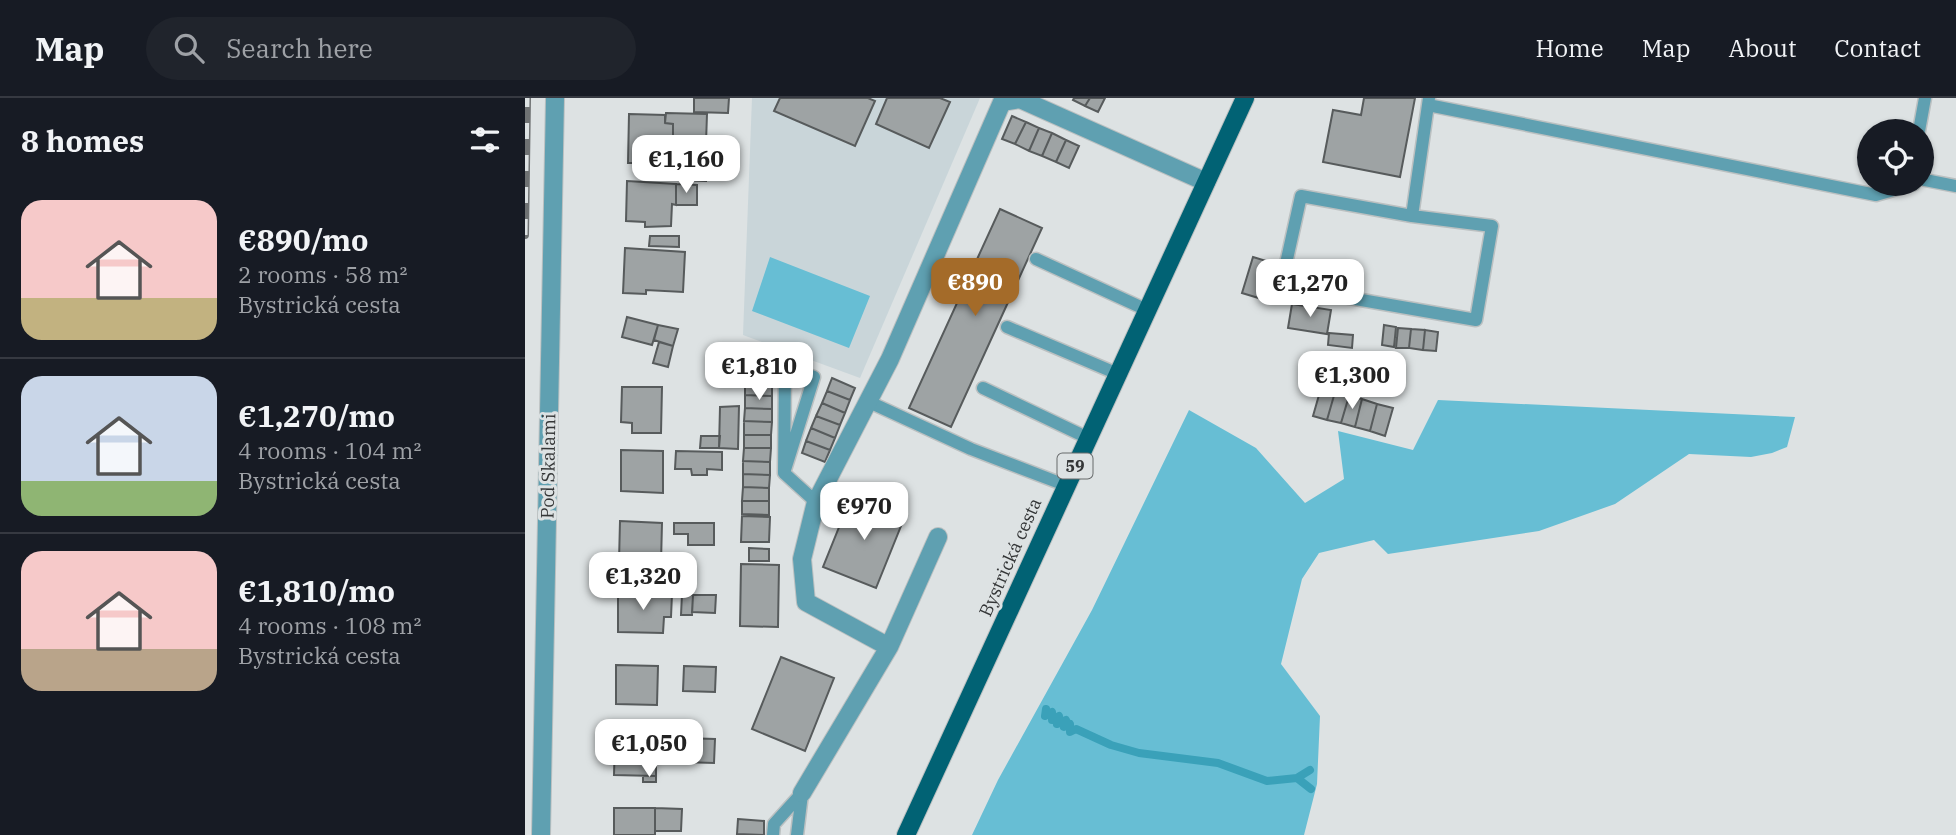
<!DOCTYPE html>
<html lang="en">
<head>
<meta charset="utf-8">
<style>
	body { margin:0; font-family:"IBM Plex Serif",serif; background:#20242c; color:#f1f3f6; height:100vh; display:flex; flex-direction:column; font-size:26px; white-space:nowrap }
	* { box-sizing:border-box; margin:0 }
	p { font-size:23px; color:#9ea1a6 }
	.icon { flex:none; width:38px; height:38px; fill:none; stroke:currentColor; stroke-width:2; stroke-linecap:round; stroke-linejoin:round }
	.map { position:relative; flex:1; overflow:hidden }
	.details { display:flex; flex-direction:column; background:#171b24; width:525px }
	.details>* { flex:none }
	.controls { position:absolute; left:1332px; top:21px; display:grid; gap:14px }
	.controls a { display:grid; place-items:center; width:77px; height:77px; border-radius:50%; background:#171b24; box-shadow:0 2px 5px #0004; font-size:35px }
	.price { position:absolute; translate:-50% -60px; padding:0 16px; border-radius:14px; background:#fff; color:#222; font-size:23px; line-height:46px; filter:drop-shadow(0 2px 4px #0008) }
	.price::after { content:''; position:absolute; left:50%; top:42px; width:21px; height:16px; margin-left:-10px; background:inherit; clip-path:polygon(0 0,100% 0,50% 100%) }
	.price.current { background:#a46b29; color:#fff }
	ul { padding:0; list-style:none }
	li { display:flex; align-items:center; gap:21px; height:175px; padding:0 21px }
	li+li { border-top:2px solid #363941 }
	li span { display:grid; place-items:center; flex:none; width:196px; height:140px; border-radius:21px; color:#555 }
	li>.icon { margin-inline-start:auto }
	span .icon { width:84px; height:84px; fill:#fffc; stroke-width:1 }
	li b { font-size:30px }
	h2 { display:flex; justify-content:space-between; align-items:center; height:84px; padding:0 21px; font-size:30px }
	header { display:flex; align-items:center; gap:42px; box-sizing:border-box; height:98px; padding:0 35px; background:#171b24; border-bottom:2px solid #363941 }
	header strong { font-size:33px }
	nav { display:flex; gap:38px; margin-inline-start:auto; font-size:24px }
	.search { width:490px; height:63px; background:#20242c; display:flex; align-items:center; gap:18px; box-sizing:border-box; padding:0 24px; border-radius:38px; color:#9ea1a6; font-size:26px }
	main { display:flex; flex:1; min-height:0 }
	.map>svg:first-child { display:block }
</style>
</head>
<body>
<header>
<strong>Map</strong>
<div class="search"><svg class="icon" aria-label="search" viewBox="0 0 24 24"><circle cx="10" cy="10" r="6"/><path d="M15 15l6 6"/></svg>Search here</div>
<nav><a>Home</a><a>Map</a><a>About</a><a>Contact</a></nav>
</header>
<main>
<section class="details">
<h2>8 homes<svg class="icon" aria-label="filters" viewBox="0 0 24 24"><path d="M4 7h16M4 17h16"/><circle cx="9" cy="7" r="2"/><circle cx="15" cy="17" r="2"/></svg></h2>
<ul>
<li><span style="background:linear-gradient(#f6c9c9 70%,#c2b280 0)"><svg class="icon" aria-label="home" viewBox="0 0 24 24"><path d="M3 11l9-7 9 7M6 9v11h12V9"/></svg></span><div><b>€890/mo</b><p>2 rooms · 58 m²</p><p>Bystrická cesta</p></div></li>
<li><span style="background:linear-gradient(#c9d6e8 75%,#8fb573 0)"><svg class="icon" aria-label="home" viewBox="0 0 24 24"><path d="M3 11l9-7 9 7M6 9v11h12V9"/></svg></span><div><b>€1,270/mo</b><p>4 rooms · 104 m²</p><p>Bystrická cesta</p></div></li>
<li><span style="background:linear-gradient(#f6c9c9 70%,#b9a48a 0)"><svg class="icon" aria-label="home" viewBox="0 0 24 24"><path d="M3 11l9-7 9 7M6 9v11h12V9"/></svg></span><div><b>€1,810/mo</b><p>4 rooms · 108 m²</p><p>Bystrická cesta</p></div></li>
</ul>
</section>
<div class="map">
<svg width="1431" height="737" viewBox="0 0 1431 737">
	<rect width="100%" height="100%" fill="#dde2e3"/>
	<path fill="#c9d5d9" d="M 227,0 L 455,0 L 335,280 L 218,237 Z"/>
	<path fill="#67bed4" d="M 245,159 L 345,198 L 324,250 L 227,213 Z
		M 913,302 L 1270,319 L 1262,349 L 1247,355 L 1226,359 L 1164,356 L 1090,406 L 1014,433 L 863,456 L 849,442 L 794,455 L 777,481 L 756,566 L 795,618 L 792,686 L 779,737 L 447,737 L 473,682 L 567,512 L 664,312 L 731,350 L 780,405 L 819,381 L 813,333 L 888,352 Z"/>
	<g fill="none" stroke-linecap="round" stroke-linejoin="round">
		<path stroke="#3aa1b9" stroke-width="8" d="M 521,611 L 520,618 L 527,614 L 527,622 L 534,618 L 532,626 L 541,622 L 539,629 L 545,626 L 545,634 L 551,631 L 586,647 L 614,655 L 693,665 L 742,683 L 772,680 L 785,672
			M 772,680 L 786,691"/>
	</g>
	<path fill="#9ea3a4" stroke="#575b5c" stroke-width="2" d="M 169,0 L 204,0 L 203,15 L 169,14 Z
		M 255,0 L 343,0 L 350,3 L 330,48 L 249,13 Z
		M 362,0 L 415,0 L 425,4 L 404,50 L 351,26 Z
		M 549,0 L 565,0 L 560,8 L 548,2 Z
		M 565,0 L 580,0 L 573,14 L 560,8 Z
		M 839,0 L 890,0 L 875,79 L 798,64 L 808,12 L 836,17 Z
		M 141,15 L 182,16 L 181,45 L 148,44 L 148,26 L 140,25 Z
		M 104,16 L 140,17 L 140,25 L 148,26 L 148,51 L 140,51 L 139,65 L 103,65 Z
		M 487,18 L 501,24 L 490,46 L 477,41 Z
		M 501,24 L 514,30 L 504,53 L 490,46 Z
		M 514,30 L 527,35 L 517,58 L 504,53 Z
		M 527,35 L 541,42 L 531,64 L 517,58 Z
		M 541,42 L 554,48 L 544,70 L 531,64 Z
		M 157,66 L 181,67 L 181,83 L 156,82 Z
		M 102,83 L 151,86 L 151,107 L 147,106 L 146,128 L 120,129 L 120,124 L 101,123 Z
		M 151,86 L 172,87 L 172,107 L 151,107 Z
		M 475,111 L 517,130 L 426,329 L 384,310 Z
		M 125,138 L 154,138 L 154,149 L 124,148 Z
		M 100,150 L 160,154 L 158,194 L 121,192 L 121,196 L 98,195 Z
		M 728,159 L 751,166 L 740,202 L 717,195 Z
		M 767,206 L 806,212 L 802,236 L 763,230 Z
		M 102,219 L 133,227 L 127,247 L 97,239 Z
		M 133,227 L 153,231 L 148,248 L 129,242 Z
		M 859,227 L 871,229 L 869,249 L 857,247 Z
		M 873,230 L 886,231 L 884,250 L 871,250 Z
		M 886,231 L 900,232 L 898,252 L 884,250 Z
		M 900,232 L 913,234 L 911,253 L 898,252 Z
		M 804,235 L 828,237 L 827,250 L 803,247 Z
		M 134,244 L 148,248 L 143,269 L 128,265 Z
		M 221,257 L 247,257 L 248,271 L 221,270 Z
		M 221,270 L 248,271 L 247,284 L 220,284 Z
		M 307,280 L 330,290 L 325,302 L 302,293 Z
		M 220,284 L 247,284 L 247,298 L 220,297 Z
		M 97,289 L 137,289 L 136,335 L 107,335 L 107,325 L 96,324 Z
		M 796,290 L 810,294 L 802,322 L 788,318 Z
		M 302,293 L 325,302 L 320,315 L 297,305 Z
		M 810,294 L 824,298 L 816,325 L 802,322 Z
		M 220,297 L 247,298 L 247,311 L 220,310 Z
		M 824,298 L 837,301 L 830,329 L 816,325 Z
		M 837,301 L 852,306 L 845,333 L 830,329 Z
		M 297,305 L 320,315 L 315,327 L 291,318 Z
		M 852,306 L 868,310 L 860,338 L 845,333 Z
		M 214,308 L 213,351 L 194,350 L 195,309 Z
		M 220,310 L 247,311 L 247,324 L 219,323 Z
		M 291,318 L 315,327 L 310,340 L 286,330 Z
		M 219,323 L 247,324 L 246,337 L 219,337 Z
		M 286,330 L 310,340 L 305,352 L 281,343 Z
		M 219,337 L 246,337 L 246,350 L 219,350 Z
		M 176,338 L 195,338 L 194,350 L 175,350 Z
		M 281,343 L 305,352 L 300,364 L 277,355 Z
		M 219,350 L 246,350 L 245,364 L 218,363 Z
		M 96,352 L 138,353 L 138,395 L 96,393 Z
		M 151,353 L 197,354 L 197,372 L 182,371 L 182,377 L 167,377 L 166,371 L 150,371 Z
		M 218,363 L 245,364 L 245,377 L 218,376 Z
		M 218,376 L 245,377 L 244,390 L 218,389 Z
		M 218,389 L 244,390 L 244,403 L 217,403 Z
		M 327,397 L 380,418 L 351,490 L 298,469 Z
		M 217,403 L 244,403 L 244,417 L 217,416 Z
		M 217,418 L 245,419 L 244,444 L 216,444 Z
		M 95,423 L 137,425 L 136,465 L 94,464 Z
		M 149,425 L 189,425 L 189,447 L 163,447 L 163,436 L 149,436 Z
		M 224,450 L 244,451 L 244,463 L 224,463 Z
		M 216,466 L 254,467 L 253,529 L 215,528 Z
		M 93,495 L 147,496 L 146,519 L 139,519 L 138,535 L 93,534 Z
		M 157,496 L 168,497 L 167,517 L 156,517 Z
		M 168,497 L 191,497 L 190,515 L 167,514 Z
		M 256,559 L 309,580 L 280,653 L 227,631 Z
		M 91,567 L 133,568 L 132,607 L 91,606 Z
		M 159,568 L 191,569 L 190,594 L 158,593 Z
		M 90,639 L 131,639 L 131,678 L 89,677 Z
		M 158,640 L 190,641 L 189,665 L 157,664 Z
		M 118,678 L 131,678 L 131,684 L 118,684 Z
		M 89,710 L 130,710 L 130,737 L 89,737 Z
		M 130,710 L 157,711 L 156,733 L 130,733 Z
		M 213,721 L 239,723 L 239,737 L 212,736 Z"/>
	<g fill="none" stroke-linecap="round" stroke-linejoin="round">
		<g stroke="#bbc0c1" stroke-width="15">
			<path id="service" d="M 903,7 L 1351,97 L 1389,86
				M 1394,33 L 1400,0
				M 1396,66 L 1400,82 L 1431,88
				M 776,98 L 887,118 L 967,128 L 951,222 L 756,188 Z
				M 887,118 L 904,0
				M 511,161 L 622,212
				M 482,229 L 593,276
				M 458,290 L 563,340
				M 342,303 L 446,351 L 540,387
				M 259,375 L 289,279 L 260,269 L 259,375 L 291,404
				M 248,737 L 249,726 L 277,695
				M 272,737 L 277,696"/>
		</g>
		<g stroke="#bbc0c1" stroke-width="20">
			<path id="minor" d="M 413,439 L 364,549 L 281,504 L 277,461 L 291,404 L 365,261 L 477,4 L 495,1 L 681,84
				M 277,695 L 364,549
				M 16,737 L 30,0"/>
		</g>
		<g stroke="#bbc0c1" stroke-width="20">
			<path id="primary" d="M 381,737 L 720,0"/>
		</g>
		<use href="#service" stroke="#5fa0b1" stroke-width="12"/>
		<use href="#minor" stroke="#5fa0b1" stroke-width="18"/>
		<use href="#primary" stroke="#016274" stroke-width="18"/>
		<g stroke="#6f7273" stroke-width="8">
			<path id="rail" d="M 0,137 L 2,0"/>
		</g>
		<use href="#rail" stroke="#dde2e3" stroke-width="5" stroke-dasharray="16" stroke-linecap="butt"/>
	</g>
	<g text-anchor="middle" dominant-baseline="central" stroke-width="6" stroke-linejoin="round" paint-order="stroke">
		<rect fill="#dde2e3" stroke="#676a6b" stroke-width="2" x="532.5" y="355.5" width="35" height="25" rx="5"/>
		<g font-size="16" font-weight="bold" fill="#343637">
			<text x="550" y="368">59</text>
		</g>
		<g font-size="18" fill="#343637" stroke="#dde2e3">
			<text transform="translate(23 368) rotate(-89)">Pod Skalami</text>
			<text transform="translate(485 459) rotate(-66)">Bystrická cesta</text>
		</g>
	</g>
</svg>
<div class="controls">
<a><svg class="icon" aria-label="locate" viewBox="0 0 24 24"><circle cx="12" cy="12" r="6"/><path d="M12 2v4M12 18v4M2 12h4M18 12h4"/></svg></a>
</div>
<b class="price" style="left:161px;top:97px">€1,160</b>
<b class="price current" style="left:450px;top:220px">€890</b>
<b class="price" style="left:785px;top:221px">€1,270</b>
<b class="price" style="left:234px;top:304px">€1,810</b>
<b class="price" style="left:827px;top:313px">€1,300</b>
<b class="price" style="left:339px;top:444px">€970</b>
<b class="price" style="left:118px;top:514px">€1,320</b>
<b class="price" style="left:124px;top:681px">€1,050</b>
</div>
</main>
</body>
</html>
